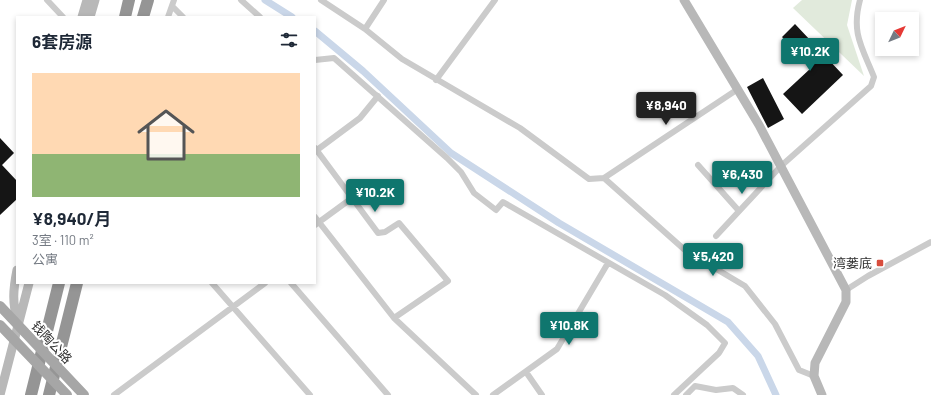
<!DOCTYPE html>
<html lang="zh">
<head>
<meta charset="utf-8">
<style>
	body { margin:0; font-family:Barlow,"Noto Sans SC",sans-serif; background:#f6f6f7; color:#1f2937; height:100vh; display:flex; flex-direction:column; font-size:15px; white-space:nowrap }
	* { box-sizing:border-box; margin:0 }
	p { font-size:13px; color:#747a83 }
	.icon { flex:none; width:22px; height:22px; fill:none; stroke:currentColor; stroke-width:2; stroke-linecap:round; stroke-linejoin:round }
	.map { position:relative; flex:1; overflow:hidden }
	.sheet { position:absolute; left:16px; top:16px; width:300px; height:268px; display:flex; flex-direction:column; background:#fff; border-radius:0px; box-shadow:0 2px 6px #0003 }
	.sheet>* { flex:none }
	.needle { width:26px; rotate:47deg }
	.buttons { position:absolute; left:875px; top:12px; display:grid; gap:8px }
	.buttons a { display:grid; place-items:center; width:44px; height:44px; border-radius:0px; background:#fff; box-shadow:0 2px 6px #0003; font-size:20px }
	.price { position:absolute; translate:-50% -34px; padding:0 9px; border-radius:4px; background:#0f766e; color:#fff; font-size:13px; line-height:26px; filter:drop-shadow(0 1px 2px #0008) }
	.price::after { content:''; position:absolute; left:50%; top:24px; width:12px; height:9px; margin-left:-6px; background:inherit; clip-path:polygon(0 0,100% 0,50% 100%) }
	.price.on { background:#222; color:#fff }
	ul { padding:0; list-style:none }
	li { display:grid; align-content:center; gap:8px; height:212px; padding:0 16px }
	li+li { border-top:1px solid #e0e1e3 }
	li span { display:grid; place-items:center; height:124px; border-radius:0px; color:#555 }
	li>.icon { margin-inline-start:auto }
	span .icon { width:72px; height:72px; fill:#fffc; stroke-width:1 }
	li b { font-size:17px }
	h2 { display:flex; justify-content:space-between; align-items:center; height:48px; padding:0 16px; font-size:17px }
	.map>svg:first-child { display:block }
</style>
</head>
<body>
<div class="map">
<svg width="931" height="395" viewBox="0 0 931 395">
	<rect width="100%" height="100%" fill="#fff"/>
	<path fill="#e1eadc" d="M 802,0 L 852,0 L 847,25 L 864,76 L 793,8 Z"/>
	<g fill="none" stroke-linecap="round" stroke-linejoin="round">
		<path stroke="#cad7e9" stroke-width="7" d="M 265,0 L 292,17
			M 315,31 L 363,71 L 451,153 L 559,223 L 728,322 L 758,356 L 776,395"/>
	</g>
	<path fill="#151515" d="M 795,24 L 843,75 L 802,114 L 783,94 L 811,68 L 782,37 Z
		M 763,78 L 784,119 L 768,128 L 747,87 Z
		M 0,138 L 14,153 L 2,165 L 17,181 L 17,199 L 0,215 Z"/>
	<g fill="none" stroke-linecap="round" stroke-linejoin="round">
		<path stroke="#cbcbcb" stroke-width="6" d="M 47,0 L 63,17
			M 241,0 L 260,17
			M 321,0 L 365,29 L 402,59 L 520,128 L 589,179 L 604,178 L 738,89
			M 172,6 L 183,17
			M 168,17 L 174,0
			M 365,29 L 384,0
			M 315,60 L 334,58 L 447,158 L 461,172 L 474,193 L 496,210 L 503,202 L 665,295 L 707,325 L 725,343 L 719,353 L 674,395
			M 436,80 L 495,0
			M 315,148 L 378,233 L 385,232 L 399,223 L 448,281 L 394,318
			M 317,150 L 360,118 L 378,96
			M 698,165 L 739,211
			M 604,178 L 686,251 L 745,286 L 775,324 L 799,370 L 814,376
			M 315,217 L 394,318 L 476,395
			M 315,225 L 352,198
			M 716,236 L 781,166 L 871,86 L 874,77 C 862,47 851,33 860,0
			M 212,283 L 310,395
			M 291,283 L 388,395
			M 846,290 L 868,276 L 931,242
			M 526,372 L 542,395
			M 114,395 L 265,283
			M 493,395 L 557,349 L 608,263
			M 686,395 L 695,386 L 716,390 L 733,388 L 743,395"/>
		<path stroke="#b8b8b8" stroke-width="9" d="M 684,0 L 759,125 L 846,290 L 846,302 L 815,363 L 814,376 L 822,395
			M 82,17 L 87,0
			M 90,17 L 95,0
			M 17,270 C 13,290 12,303 18,323
			M 0,395 L 29,283"/>
		<path stroke="#959595" stroke-width="12" d="M 125,17 L 129,0
			M 143,17 L 148,0
			M 31,395 L 59,283
			M 49,395 L 77,283"/>
		<path stroke="#a6a6a6" stroke-width="10" d="M 0,306 L 84,395
			M 0,325 L 67,395"/>
	</g>
	<rect fill="#d84d3d" stroke="#fff" stroke-width="1.5" x="876" y="259" width="8" height="8" rx="2"/>
	<g text-anchor="middle" dominant-baseline="central" stroke-width="4" stroke-linejoin="round" paint-order="stroke">
		<g font-size="13" fill="#2e2e2e" stroke="#fff" text-anchor="end">
			<text x="872" y="263">湾蒌底</text>
		</g>
		<g font-size="13" fill="#2e2e2e" stroke="#fff">
			<text transform="translate(52 342) rotate(47)">钱陶公路</text>
		</g>
	</g>
</svg>
<div class="buttons">
<a><svg class="needle" viewBox="-14 -14 28 28"><path d="M0-13l5 13h-10z" fill="#e53935"/><path d="M0 13l5-13h-10z" fill="#747a83"/></svg></a>
</div>
<b class="price" style="left:810px;top:72px">¥10.2K</b>
<b class="price on" style="left:666px;top:126px">¥8,940</b>
<b class="price" style="left:742px;top:195px">¥6,430</b>
<b class="price" style="left:375px;top:213px">¥10.2K</b>
<b class="price" style="left:713px;top:277px">¥5,420</b>
<b class="price" style="left:569px;top:346px">¥10.8K</b>
<section class="sheet">
<h2>6套房源<svg class="icon" aria-label="filters" viewBox="0 0 24 24"><path d="M4 7h16M4 17h16"/><circle cx="9" cy="7" r="2"/><circle cx="15" cy="17" r="2"/></svg></h2>
<ul>
<li><span style="background:linear-gradient(#ffd9b3 65%,#8fb573 0)"><svg class="icon" aria-label="home" viewBox="0 0 24 24"><path d="M3 11l9-7 9 7M6 9v11h12V9"/></svg></span><div><b>¥8,940/月</b><p>3室 · 110 m²</p><p>公寓</p></div></li>
</ul>
</section>
</div>
</body>
</html>
